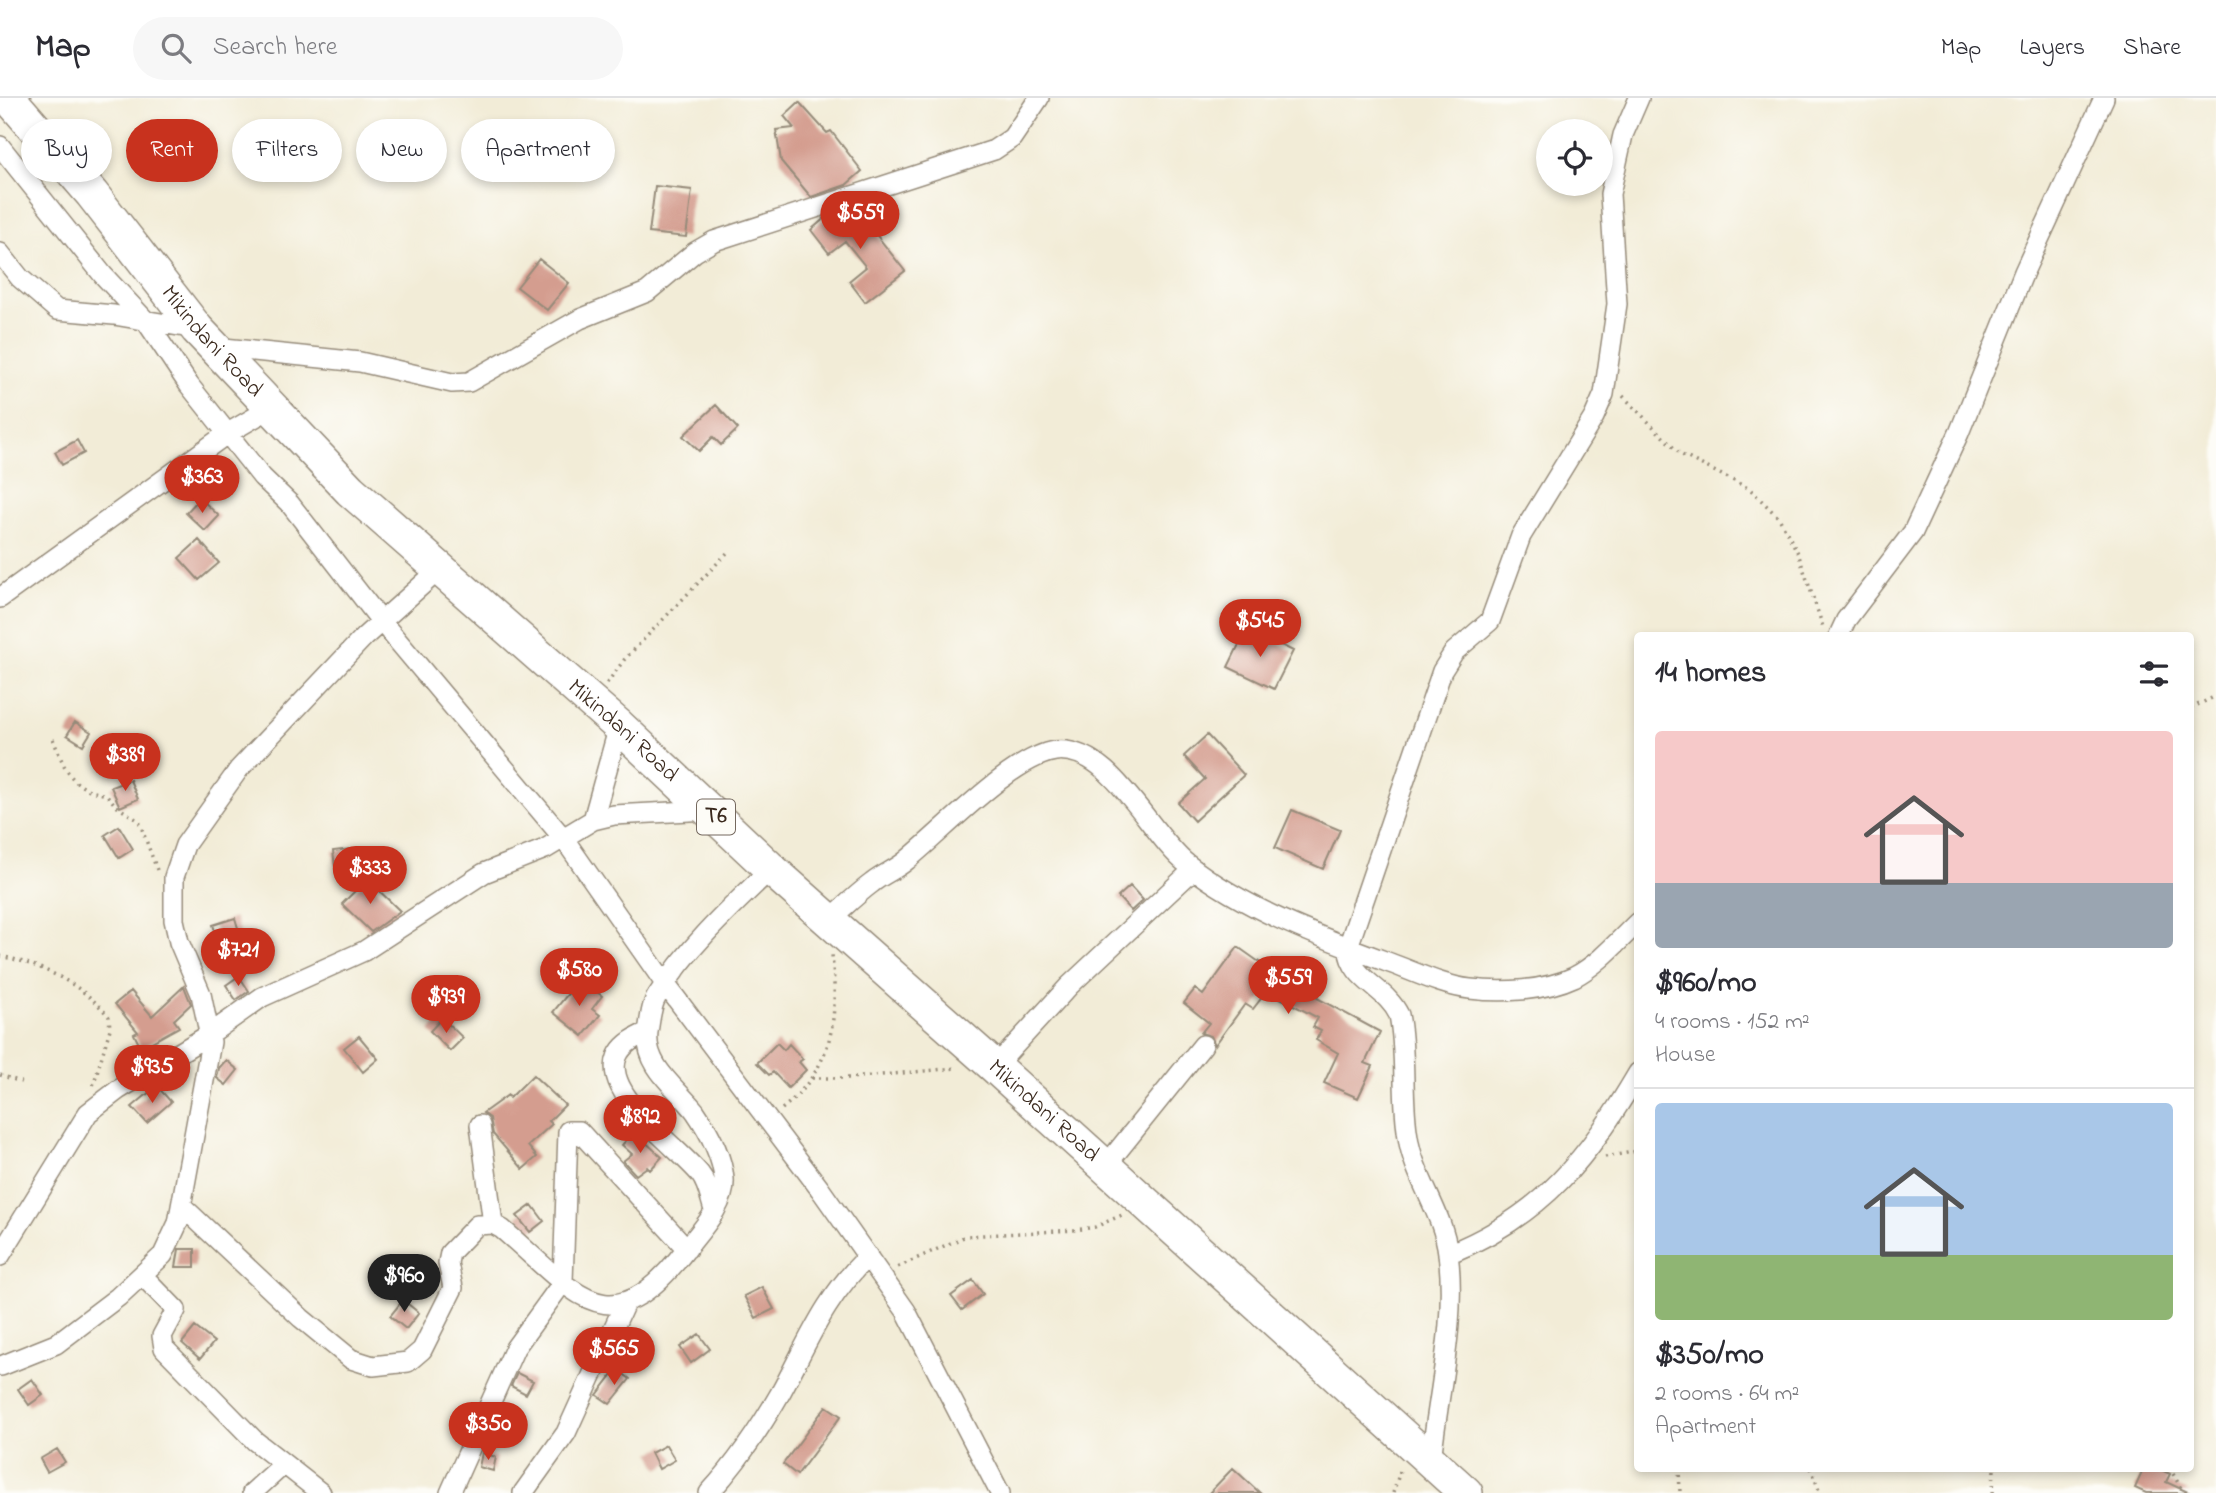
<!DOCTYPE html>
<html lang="en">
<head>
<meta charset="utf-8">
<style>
	body { margin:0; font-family:"Indie Flower",sans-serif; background:#f7f7f7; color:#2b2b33; height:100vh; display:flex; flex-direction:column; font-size:26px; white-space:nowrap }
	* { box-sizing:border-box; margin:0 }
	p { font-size:23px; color:#7c7c81 }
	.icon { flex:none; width:38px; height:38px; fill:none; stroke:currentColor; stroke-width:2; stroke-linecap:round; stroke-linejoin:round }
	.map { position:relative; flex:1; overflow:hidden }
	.panel { position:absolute; left:1634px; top:534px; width:560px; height:840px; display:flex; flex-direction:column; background:#fff; border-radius:7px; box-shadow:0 4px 10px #0003 }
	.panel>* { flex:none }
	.hud { position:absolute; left:21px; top:21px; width:665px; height:63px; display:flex; gap:14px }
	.buttons { position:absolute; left:1536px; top:21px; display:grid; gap:14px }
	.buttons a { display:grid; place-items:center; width:77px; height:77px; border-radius:50%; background:#fff; box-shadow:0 4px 10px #0003; font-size:35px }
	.price { position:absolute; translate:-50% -60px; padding:0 16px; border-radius:24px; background:#c8321e; color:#fff; font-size:23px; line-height:46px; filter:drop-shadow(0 2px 4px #0008) }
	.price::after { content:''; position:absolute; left:50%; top:42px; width:21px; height:16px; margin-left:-10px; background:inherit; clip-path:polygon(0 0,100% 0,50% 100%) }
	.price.active { background:#222; color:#fff }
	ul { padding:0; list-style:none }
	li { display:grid; align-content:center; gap:14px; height:371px; padding:0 21px }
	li+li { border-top:2px solid #e1e1e2 }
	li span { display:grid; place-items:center; height:217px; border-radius:7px; color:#555 }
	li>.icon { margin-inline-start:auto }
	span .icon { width:126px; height:126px; fill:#fffc; stroke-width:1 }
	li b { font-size:30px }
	h2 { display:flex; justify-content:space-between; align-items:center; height:84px; padding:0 21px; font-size:30px }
	.chip { padding:0 24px; border-radius:32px; background:#fff; box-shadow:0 4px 10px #0003; font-size:24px; line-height:63px }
	.chip.active { background:#c8321e; color:#fff }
	header { display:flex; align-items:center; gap:42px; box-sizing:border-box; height:98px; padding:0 35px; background:#fff; border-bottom:2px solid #e1e1e2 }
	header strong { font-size:33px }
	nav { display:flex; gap:38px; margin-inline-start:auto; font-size:24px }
	.search { width:490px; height:63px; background:#f7f7f7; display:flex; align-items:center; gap:18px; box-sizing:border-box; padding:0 24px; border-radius:38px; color:#7c7c81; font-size:26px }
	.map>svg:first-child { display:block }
</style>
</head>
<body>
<header>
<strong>Map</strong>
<div class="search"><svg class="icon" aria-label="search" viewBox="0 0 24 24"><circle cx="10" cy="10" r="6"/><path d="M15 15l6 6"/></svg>Search here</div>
<nav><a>Map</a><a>Layers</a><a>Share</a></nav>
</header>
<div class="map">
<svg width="2216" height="1395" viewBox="0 0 2216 1395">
	<rect width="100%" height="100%" fill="#fdfcf7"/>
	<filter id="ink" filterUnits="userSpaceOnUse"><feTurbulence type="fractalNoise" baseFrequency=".0143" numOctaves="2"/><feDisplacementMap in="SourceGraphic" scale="14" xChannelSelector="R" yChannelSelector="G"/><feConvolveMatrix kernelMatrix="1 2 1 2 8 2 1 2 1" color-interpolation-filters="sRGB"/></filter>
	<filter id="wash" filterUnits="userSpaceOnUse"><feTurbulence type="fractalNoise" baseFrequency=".00686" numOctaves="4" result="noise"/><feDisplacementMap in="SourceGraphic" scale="28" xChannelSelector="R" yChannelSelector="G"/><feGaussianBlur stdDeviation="1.57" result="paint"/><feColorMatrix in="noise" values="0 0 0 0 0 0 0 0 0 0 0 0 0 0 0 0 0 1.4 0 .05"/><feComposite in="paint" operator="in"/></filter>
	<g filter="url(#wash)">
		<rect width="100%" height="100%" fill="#f2ecd7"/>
		<g id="blocks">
			<path fill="#d49d8f" d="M 799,4 L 827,35 L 831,33 L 862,73 L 846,87 L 811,99 L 781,63 L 776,32 L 794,30 L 784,18 Z
				M 655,88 L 692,92 L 686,139 L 649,135 Z
				M 855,110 L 905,173 L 865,204 L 849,183 L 866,169 L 845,143 L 829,155 L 811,132 L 826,119 Z
				M 539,161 L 569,185 L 547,212 L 517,189 Z
				M 716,307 L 738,331 L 721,347 L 713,339 L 699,353 L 683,338 Z
				M 77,342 L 84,355 L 62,367 L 55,354 Z
				M 200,400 L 219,418 L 205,433 L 186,415 Z
				M 199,442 L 219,465 L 199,482 L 179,460 Z
				M 1247,530 L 1293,553 L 1274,591 L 1228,569 Z
				M 75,624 L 91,634 L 83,647 L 67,637 Z
				M 1207,637 L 1244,677 L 1194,723 L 1178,705 L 1205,681 L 1184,658 Z
				M 130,682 L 138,701 L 120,709 L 111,689 Z
				M 1292,712 L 1340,732 L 1323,771 L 1275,750 Z
				M 119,728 L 133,751 L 119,760 L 105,737 Z
				M 350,751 L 352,766 L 335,768 L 333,753 Z
				M 367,781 L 400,813 L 371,834 L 342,806 Z
				M 1130,788 L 1143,802 L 1131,813 L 1118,799 Z
				M 235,820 L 241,840 L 220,847 L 213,827 Z
				M 1238,849 L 1283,881 L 1285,877 L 1319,895 L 1317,900 L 1380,934 L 1365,965 L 1373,968 L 1358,1000 L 1324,985 L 1338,955 L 1316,942 L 1321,933 L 1313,929 L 1318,920 L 1267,893 L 1253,911 L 1245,906 L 1215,947 L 1211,938 L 1201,935 L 1209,925 L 1184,905 L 1195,891 L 1203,897 Z
				M 239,878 L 249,893 L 236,902 L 226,887 Z
				M 580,881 L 602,898 L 592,911 L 600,917 L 583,938 L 553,914 Z
				M 184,888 L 191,906 L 174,922 L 179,929 L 141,950 L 134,936 L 138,934 L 115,906 L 131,893 L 152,918 Z
				M 442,920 L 463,940 L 450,953 L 430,933 Z
				M 359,938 L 378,961 L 363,974 L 344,950 Z
				M 777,945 L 784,952 L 789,946 L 803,961 L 799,964 L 806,972 L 788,990 L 773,974 L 769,977 L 757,965 Z
				M 226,962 L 238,972 L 226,987 L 217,980 L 219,970 Z
				M 533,977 L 565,1007 L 549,1023 L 552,1026 L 528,1048 L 537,1059 L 523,1071 L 493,1036 L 490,1020 L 483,1015 L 508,997 L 510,1000 Z
				M 157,988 L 171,1004 L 147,1025 L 132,1009 Z
				M 634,1034 L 662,1059 L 650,1072 L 647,1069 L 636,1077 L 623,1063 L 632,1056 L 622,1047 Z
				M 532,1107 L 544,1123 L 530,1134 L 517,1118 Z
				M 179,1151 L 195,1151 L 195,1169 L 176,1169 Z
				M 973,1182 L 983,1196 L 962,1212 L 951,1198 Z
				M 762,1189 L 774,1211 L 756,1220 L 744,1198 Z
				M 403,1202 L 419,1215 L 406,1231 L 390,1218 Z
				M 195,1229 L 214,1244 L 200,1261 L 182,1245 Z
				M 699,1236 L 710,1251 L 691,1265 L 680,1249 Z
				M 617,1271 L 630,1281 L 610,1306 L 597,1297 Z
				M 517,1275 L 533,1283 L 526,1296 L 511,1288 Z
				M 32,1281 L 43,1297 L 29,1307 L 18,1291 Z
				M 826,1308 L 841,1318 L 797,1377 L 783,1366 Z
				M 666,1347 L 675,1362 L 659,1371 L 651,1355 Z
				M 57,1351 L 65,1364 L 47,1374 L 40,1361 Z
				M 482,1355 L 496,1359 L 493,1373 L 479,1369 Z
				M 1233,1370 L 1260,1395 L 1209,1395 Z
				M 2144,1370 L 2157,1370 L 2170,1376 L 2166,1384 L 2190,1395 L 2146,1395 L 2135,1390 Z"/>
		</g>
	</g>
	<g filter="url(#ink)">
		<use href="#blocks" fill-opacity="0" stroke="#968b7a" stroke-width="2"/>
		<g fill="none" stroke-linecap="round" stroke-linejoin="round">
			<g stroke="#968b7a" stroke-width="22">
				<path id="minor" d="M 0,48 L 103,177 L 146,223 L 189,287 L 262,379 L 290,406 L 381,523 L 564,741 L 666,887 L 820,1091 L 906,1213 L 1000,1395
					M 0,155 L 20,180 L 57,212 L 114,217 L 196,231
					M 214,249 L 360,264 L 452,285 L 469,284 L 580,221 L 647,194 L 695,154 L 714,143 L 994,52 L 1012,40 L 1039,0
					M 0,500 L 228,335 L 271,310
					M 1839,537 L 1846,522 L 1913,434 L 1959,335 L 2024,174 L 2104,0
					M 593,722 L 619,628
					M 828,823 C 843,810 857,796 872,785 C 883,776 897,771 907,762 C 942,734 1012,659 1055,653 C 1110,646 1149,736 1187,766 C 1246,812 1320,839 1390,865 C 1415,874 1443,888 1470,891 C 1503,895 1544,893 1574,879 C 1599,866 1618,843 1638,824
					M 648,934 C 561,968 671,1041 700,1076 C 708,1086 710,1100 714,1112
					M 995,969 L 1069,888 L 1194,771
					M 480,1027 L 493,1126
					M 1104,1070 L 1203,947
					M 182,1108 L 301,1220 L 351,1261 L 373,1268 L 408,1264 L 422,1252 L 453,1190 L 448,1165 L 450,1155 L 477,1127 L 493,1126 L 502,1131 C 576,1194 609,1253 687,1150 C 702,1131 726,1106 724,1081 C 722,1058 708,1032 695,1013 C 676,989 644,968 648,934 C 650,923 651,907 657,898 C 687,850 730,810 771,771
					M 1448,1156 C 1543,1118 1588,1060 1638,975
					M 0,1158 L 88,1015 L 118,992 L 210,936 L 262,899 L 364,853 L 484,775 L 545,751 L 593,722 L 614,717 L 709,712
					M 143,1178 L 176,1212 L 162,1238 L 164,1250 L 255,1343 L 321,1395
					M 1,1268 L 56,1246 L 118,1199 L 163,1157 L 178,1125 L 211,944 L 201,896 L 179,844 L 174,822 L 174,779 L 185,747 L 239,671 L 364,539 L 441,470
					M 1431,1363 C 1438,1295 1457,1223 1448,1155 C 1443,1114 1414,1080 1408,1039 C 1401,999 1407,956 1399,917 C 1385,888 1351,883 1348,849 L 1442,573 L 1454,554 L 1490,523 L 1521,438 L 1594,319 L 1604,296 L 1617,206 L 1610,96 L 1623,37 L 1639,0
					M 252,1395 L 283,1367
					M 450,1395 L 515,1250 L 563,1184 L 568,1033 L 579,1033 L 687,1151
					M 523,1395 L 566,1335 L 625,1205
					M 709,1395 C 737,1365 761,1329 781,1294 C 809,1242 824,1201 868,1158"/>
			</g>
			<g stroke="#968b7a" stroke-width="36">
				<g id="trunk">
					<path id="s1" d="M 9,0 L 92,96 L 197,231 L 350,392 L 619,628 L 771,771 L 995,969 L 1466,1395"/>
				</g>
			</g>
			<path stroke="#968b7a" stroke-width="3.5" stroke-dasharray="2 5" stroke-linecap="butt" d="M 1623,298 L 1680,356 L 1750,391 L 1779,420 L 1798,455 L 1823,529
				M 607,585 L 624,562 L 729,453
				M 2191,610 L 2214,599
				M 53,641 C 66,673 70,690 107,697 L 116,708 L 139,723 L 157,772
				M 0,858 C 40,866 83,886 109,919 L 110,931 L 93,988
				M 0,977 L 21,984
				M 812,980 L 850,980 L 956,970
				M 782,1011 C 835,967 838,921 832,857
				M 1605,1059 L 1638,1053
				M 898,1169 L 966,1138 L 1075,1132 L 1095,1129 L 1122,1117
				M 1679,1370 L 1680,1395
				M 1811,1370 L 1820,1395
				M 2173,1376 L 2184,1395
				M 1393,1395 L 1401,1370
				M 1993,1395 L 1994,1370"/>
			<use href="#minor" stroke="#fff" stroke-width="19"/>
			<use href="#trunk" stroke="#fff" stroke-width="33"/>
		</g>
	</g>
	<g text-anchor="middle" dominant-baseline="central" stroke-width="7" stroke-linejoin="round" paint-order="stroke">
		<rect fill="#fdfcf7" stroke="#75695f" stroke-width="2" x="697" y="701.5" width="38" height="35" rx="5"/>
		<g font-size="21" font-weight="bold" fill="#3b2a1e">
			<text x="716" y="719">T6</text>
		</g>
		<g font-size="23" fill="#3b2a1e" stroke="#fdfcf7">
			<text stroke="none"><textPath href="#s1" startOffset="317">Mikindani Road</textPath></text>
			<text stroke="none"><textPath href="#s1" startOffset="884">Mikindani Road</textPath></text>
			<text stroke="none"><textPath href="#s1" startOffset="1451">Mikindani Road</textPath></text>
		</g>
	</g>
</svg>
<div class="buttons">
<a><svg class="icon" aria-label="locate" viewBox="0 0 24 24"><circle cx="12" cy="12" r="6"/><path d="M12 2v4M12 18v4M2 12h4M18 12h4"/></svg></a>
</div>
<b class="price" style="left:860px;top:153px">$559</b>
<b class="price" style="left:202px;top:417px">$363</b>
<b class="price" style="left:1260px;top:561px">$545</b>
<b class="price" style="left:125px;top:695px">$389</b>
<b class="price" style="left:370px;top:808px">$333</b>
<b class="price" style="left:238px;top:890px">$721</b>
<b class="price" style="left:579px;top:910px">$580</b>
<b class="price" style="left:1288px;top:918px">$559</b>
<b class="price" style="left:446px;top:937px">$939</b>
<b class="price" style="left:152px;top:1007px">$935</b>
<b class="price" style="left:640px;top:1057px">$892</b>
<b class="price active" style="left:404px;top:1216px">$960</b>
<b class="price" style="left:614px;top:1289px">$565</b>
<b class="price" style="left:488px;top:1364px">$350</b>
<div class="hud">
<a class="chip">Buy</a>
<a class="chip active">Rent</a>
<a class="chip">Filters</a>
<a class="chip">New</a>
<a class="chip">Apartment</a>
</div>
<section class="panel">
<h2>14 homes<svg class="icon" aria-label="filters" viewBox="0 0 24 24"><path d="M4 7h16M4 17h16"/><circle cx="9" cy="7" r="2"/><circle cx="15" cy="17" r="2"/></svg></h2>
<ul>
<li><span style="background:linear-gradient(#f6c9c9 70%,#9aa5b1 0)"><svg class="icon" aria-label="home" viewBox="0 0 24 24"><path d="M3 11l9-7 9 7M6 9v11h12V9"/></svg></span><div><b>$960/mo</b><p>4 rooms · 152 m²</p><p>House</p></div></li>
<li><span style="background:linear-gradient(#a9c7e8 70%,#8fb573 0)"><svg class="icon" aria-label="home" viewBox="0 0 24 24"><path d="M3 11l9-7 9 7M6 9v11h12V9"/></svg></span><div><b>$350/mo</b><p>2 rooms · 64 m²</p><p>Apartment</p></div></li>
</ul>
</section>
</div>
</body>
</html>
